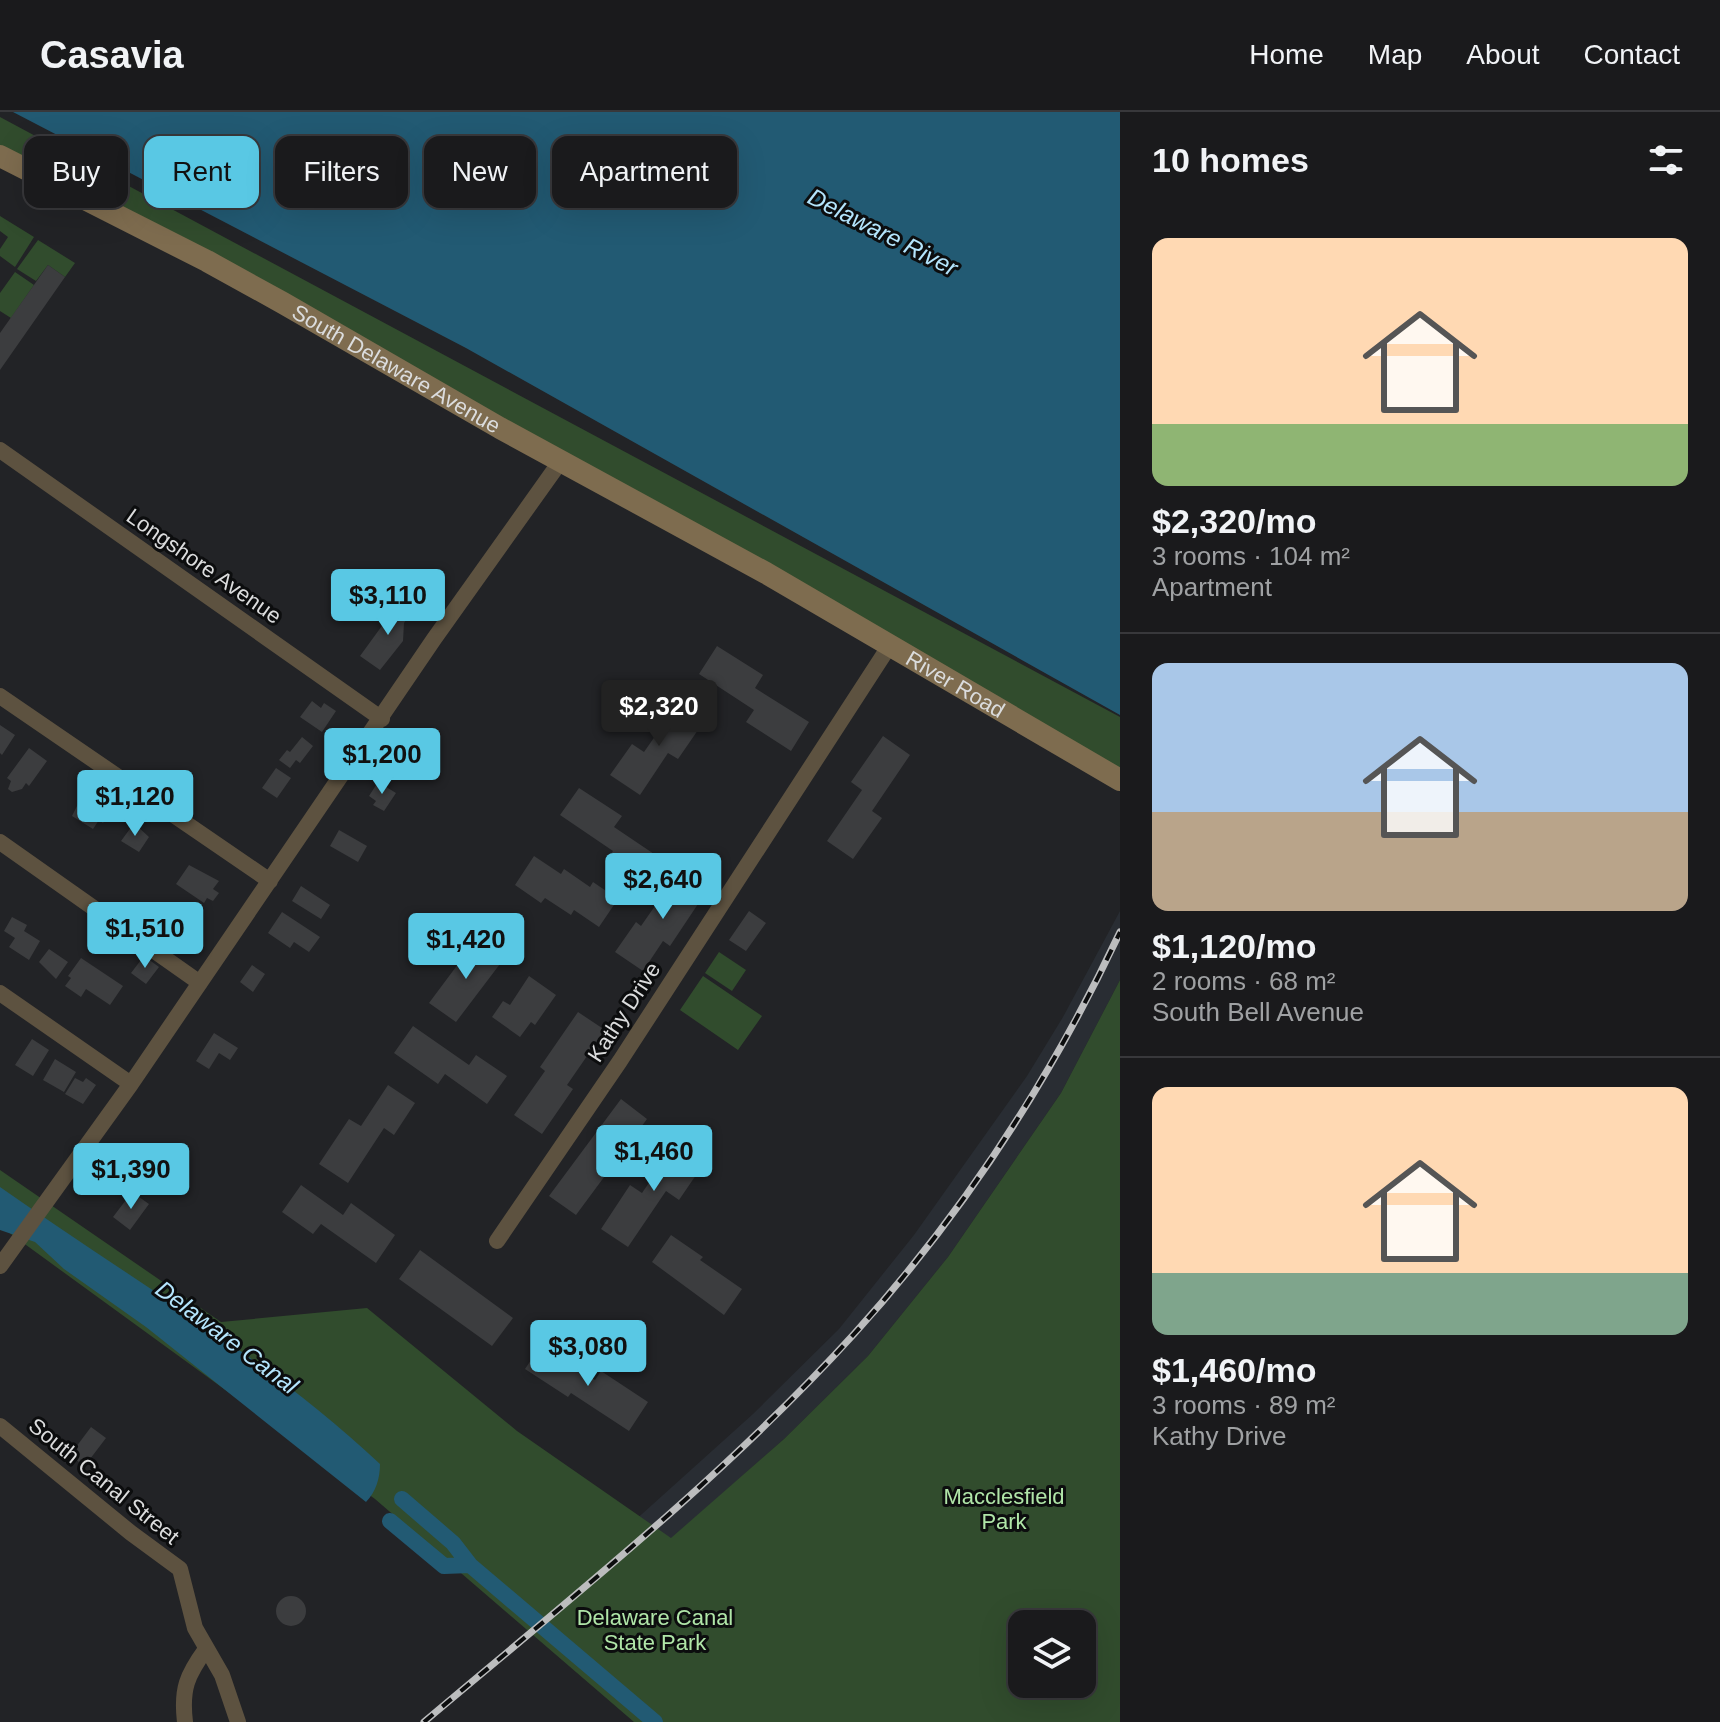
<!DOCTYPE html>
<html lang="en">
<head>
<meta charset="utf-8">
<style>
	body { margin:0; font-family:Helvetica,sans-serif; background:#272729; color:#f1f3f6; height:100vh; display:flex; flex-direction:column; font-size:30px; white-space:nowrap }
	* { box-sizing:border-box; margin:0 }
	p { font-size:26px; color:#9fa1a3 }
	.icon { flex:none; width:44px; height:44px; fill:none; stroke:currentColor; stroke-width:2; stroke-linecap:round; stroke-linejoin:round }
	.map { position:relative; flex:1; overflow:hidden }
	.side { display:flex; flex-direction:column; background:#1a1a1c; width:600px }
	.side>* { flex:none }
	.top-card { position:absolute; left:24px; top:24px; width:760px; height:72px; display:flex; gap:16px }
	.controls { position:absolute; left:1008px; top:1498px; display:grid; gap:16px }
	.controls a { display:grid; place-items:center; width:88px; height:88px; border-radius:16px; background:#1a1a1c; box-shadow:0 8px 32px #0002,0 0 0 2px #38383b; font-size:40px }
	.price { position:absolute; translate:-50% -68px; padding:0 18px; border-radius:8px; background:#59c8e4; color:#111; font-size:26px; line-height:52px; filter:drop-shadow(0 2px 4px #0008) }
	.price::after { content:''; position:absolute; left:50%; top:48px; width:24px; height:18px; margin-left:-12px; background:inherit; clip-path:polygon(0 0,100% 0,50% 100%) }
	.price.on { background:#222; color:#fff }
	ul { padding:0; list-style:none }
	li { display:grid; align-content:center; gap:16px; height:424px; padding:0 32px }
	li+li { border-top:2px solid #38383b }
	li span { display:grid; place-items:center; height:248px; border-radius:16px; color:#555 }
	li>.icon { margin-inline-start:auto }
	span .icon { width:144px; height:144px; fill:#fffc; stroke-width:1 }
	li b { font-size:34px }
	h2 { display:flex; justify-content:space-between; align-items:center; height:96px; padding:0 32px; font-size:34px }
	.pill { padding:0 28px; border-radius:16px; background:#1a1a1c; box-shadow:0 8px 32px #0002,0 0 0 2px #38383b; font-size:28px; line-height:72px }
	.pill.on { background:#59c8e4; color:#111 }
	header { display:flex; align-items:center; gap:48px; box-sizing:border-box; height:112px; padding:0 40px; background:#1a1a1c; border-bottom:2px solid #38383b }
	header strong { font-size:38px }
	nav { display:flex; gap:44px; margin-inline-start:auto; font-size:28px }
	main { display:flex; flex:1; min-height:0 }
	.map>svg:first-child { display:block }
</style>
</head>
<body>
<header>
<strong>Casavia</strong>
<nav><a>Home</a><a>Map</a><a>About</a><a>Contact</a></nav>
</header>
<main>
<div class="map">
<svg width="1120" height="1610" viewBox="0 0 1120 1610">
	<rect width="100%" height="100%" fill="#222326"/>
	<path fill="#292d33" d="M 1120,799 L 1120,868 L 1061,981 L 948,1145 L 868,1244 L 784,1327 L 586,1502 L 558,1471 L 642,1402 L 753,1302 L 839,1217 L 914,1123 L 1027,964 L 1063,905 Z"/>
	<path fill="#314c2d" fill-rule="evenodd" d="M 0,5 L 1120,605 L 1120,667 L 0,43 Z
		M 0,104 L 34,125 L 15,155 L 0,144 L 0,137 L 8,125 L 0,119 Z
		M 38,128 L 75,151 L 65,165 L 48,153 L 36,169 L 17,157 Z
		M 15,160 L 34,173 L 11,206 L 0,199 L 0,181 Z
		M 719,840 L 746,858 L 732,879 L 705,861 Z
		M 703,864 L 762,904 L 738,938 L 680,898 Z
		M 1120,868 L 1120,1610 L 634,1610 L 375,1387 L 0,1114 L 0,1058 L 221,1210 L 367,1196 L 517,1319 L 671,1426 L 784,1327 L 868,1244 L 948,1145 L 1061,981 ZM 1022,1512 L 1082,1512 L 1082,1572 L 1022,1572 Z"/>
	<path fill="#225a73" d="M 13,0 L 1120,0 L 1120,603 L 466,236 Z
		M 0,1075 C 128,1165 266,1245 380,1352 C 380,1366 376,1380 366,1390 L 146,1215 L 64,1157 L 35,1130 L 0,1118 Z"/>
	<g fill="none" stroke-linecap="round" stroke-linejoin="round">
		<path stroke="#225a73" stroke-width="16" d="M 402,1387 L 453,1431 L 470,1453 L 655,1610
			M 390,1409 L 444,1454 L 470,1453"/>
	</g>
	<path fill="#3c3d3f" d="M 48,153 L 65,165 L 0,258 L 0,221 Z
		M 400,489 L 413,498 L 404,511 L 403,529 L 380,558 L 360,544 Z
		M 717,534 L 763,563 L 755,576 L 809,610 L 791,639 L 746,610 L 754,598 L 699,562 Z
		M 681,587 L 707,605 L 678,647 L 668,641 L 640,683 L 610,663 L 632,632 L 644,640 Z
		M 312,589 L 321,596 L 324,591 L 336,599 L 322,620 L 300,605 Z
		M 0,613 L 15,623 L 2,643 L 0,641 Z
		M 883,624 L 910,643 L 872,699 L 882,706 L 853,747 L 827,729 L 862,678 L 851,670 Z
		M 302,625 L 313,634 L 300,651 L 296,648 L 290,656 L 279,648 L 287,638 L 290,640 Z
		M 29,636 L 47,649 L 29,674 L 26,671 L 22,677 L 12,680 L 8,677 L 11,669 L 7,666 Z
		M 276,656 L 291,666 L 277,686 L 262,676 Z
		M 378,670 L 396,681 L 384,699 L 373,693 L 376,689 L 369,684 Z
		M 579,676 L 622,704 L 614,715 L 657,744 L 638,772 L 606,750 L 613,739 L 560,703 Z
		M 84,680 L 104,693 L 102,696 L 110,701 L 103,711 L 99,708 L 93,717 L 72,704 Z
		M 136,713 L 149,725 L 139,740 L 121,729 L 132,714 L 134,715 Z
		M 339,718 L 367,734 L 358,750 L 330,734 Z
		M 534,744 L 561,762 L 564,757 L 590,775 L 593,770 L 618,787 L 599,815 L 574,798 L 571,803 L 545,786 L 541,791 L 515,773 Z
		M 189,753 L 219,769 L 213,777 L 219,781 L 213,789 L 207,786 L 204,791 L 176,772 Z
		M 680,758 L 708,777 L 670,834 L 663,829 L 643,859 L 615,840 L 636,810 L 641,814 Z
		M 301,774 L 330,793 L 321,807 L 292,789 Z
		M 749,799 L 766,811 L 746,839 L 729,828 Z
		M 282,800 L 320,825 L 309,840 L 294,830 L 290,836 L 268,821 Z
		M 175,801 L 190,810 L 179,827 L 164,817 Z
		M 12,805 L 27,813 L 24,819 L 40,829 L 29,848 L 9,835 L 15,826 L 4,819 Z
		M 476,828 L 503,848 L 456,910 L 429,891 Z
		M 49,837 L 68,850 L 56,867 L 39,850 Z
		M 144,844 L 159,855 L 146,872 L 131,861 Z
		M 81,846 L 123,874 L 110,893 L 86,877 L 81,885 L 65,874 L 71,866 L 68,864 Z
		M 252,853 L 265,862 L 253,880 L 240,870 Z
		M 529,864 L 556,883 L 535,913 L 531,910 L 520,925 L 492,905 L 503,889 L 510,893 Z
		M 578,900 L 605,918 L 567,973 L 573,977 L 542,1022 L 514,1003 L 545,959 L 540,955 Z
		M 413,914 L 469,953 L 476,943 L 507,964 L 487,992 L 445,962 L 438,972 L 394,941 Z
		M 214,921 L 238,936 L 230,948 L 219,941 L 209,957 L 196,949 Z
		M 32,927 L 49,938 L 33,964 L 15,953 Z
		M 55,947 L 76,960 L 64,980 L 43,968 Z
		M 75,966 L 83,970 L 86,966 L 96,973 L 83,992 L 65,982 Z
		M 388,973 L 415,991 L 394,1023 L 384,1016 L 348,1071 L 319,1052 L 349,1007 L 361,1014 Z
		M 621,987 L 647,1007 L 576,1103 L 549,1084 Z
		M 678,1028 L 707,1047 L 679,1088 L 666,1079 L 628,1135 L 601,1117 L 630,1073 L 642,1081 Z
		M 301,1073 L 343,1103 L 351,1091 L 395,1123 L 376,1151 L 321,1112 L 313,1122 L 282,1100 Z
		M 132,1080 L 149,1092 L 130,1118 L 113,1105 Z
		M 671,1123 L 703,1145 L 700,1148 L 742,1177 L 724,1203 L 652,1150 Z
		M 420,1138 L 513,1206 L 492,1234 L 399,1167 Z
		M 541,1233 L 595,1268 L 601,1259 L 648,1290 L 629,1319 L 571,1281 L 568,1285 L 525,1257 Z
		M 91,1315 L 106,1326 L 87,1351 L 81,1347 L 79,1350 L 70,1343 Z
		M276 1499a15 15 0 1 1 30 0a15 15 0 1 1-30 0Z"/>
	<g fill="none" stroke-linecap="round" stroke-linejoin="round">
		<path stroke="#5d5240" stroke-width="16" d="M 0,338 L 382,607
			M 0,584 L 270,769
			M 0,730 L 200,871
			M 0,881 L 131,972
			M 497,1129 L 620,949 L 890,533
			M 0,1154 L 131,972 L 434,527 L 560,350
			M 0,1314 L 131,1421 L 180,1457 L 195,1516 L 222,1563 L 238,1610
			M 185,1610 C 181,1577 187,1563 206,1537"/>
		<path stroke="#7e6c4f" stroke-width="22" id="s1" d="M 0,44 L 207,149 L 283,191 L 500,316 L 766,461 L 1120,668"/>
		<g stroke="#bcbdbe" stroke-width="7">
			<path id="rail" d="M 424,1610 C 571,1486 725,1364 854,1222 C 962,1103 1052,965 1120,820"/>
		</g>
		<use href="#rail" stroke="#0c0d0e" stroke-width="4" stroke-dasharray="12" stroke-linecap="butt"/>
	</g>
	<g text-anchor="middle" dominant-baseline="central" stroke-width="6" stroke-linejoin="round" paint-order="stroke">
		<g font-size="22" fill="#dbdcdd" stroke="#0c0d0e">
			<text stroke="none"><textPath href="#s1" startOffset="450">South Delaware Avenue</textPath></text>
			<text transform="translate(204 454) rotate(35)">Longshore Avenue</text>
			<text stroke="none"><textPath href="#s1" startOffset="1092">River Road</textPath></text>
			<text transform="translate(624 900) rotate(-57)">Kathy Drive</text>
			<text transform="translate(104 1369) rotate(39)">South Canal Street</text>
		</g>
		<g font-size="22" fill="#b0e6a8" stroke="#0c0d0e">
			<text x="1004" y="1384">Macclesfield<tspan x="1004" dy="25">Park</tspan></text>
			<text x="655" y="1505">Delaware Canal<tspan x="655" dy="25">State Park</tspan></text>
		</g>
		<g font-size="24" font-style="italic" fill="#b4e5fd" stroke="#0c0d0e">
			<text transform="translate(883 120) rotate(27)">Delaware River</text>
			<text transform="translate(227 1225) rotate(37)">Delaware Canal</text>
		</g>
	</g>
</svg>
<div class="controls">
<a><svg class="icon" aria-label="layers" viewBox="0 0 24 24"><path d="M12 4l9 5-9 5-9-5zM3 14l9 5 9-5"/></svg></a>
</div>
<b class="price" style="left:388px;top:525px">$3,110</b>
<b class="price on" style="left:659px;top:636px">$2,320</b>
<b class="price" style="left:382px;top:684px">$1,200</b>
<b class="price" style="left:135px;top:726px">$1,120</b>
<b class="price" style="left:663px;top:809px">$2,640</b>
<b class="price" style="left:145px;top:858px">$1,510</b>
<b class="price" style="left:466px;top:869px">$1,420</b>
<b class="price" style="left:654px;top:1081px">$1,460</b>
<b class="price" style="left:131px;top:1099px">$1,390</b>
<b class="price" style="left:588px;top:1276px">$3,080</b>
<div class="top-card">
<a class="pill">Buy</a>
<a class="pill on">Rent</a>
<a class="pill">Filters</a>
<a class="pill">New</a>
<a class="pill">Apartment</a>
</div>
</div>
<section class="side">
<h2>10 homes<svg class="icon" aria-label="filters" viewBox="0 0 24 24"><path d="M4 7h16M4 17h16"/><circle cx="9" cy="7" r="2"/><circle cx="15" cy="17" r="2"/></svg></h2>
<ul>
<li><span style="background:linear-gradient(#ffd9b3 75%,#8fb573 0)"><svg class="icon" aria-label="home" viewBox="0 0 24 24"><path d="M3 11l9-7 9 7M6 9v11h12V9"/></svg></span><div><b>$2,320/mo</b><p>3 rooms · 104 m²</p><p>Apartment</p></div></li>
<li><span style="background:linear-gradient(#a9c7e8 60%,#b9a48a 0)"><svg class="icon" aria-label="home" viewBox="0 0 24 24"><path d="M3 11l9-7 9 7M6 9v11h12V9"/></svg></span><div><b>$1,120/mo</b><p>2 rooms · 68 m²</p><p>South Bell Avenue</p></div></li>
<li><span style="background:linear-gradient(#ffd9b3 75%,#7fa58c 0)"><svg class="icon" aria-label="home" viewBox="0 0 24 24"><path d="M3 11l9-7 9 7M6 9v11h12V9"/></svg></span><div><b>$1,460/mo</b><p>3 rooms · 89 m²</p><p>Kathy Drive</p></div></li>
</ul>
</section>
</main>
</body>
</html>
